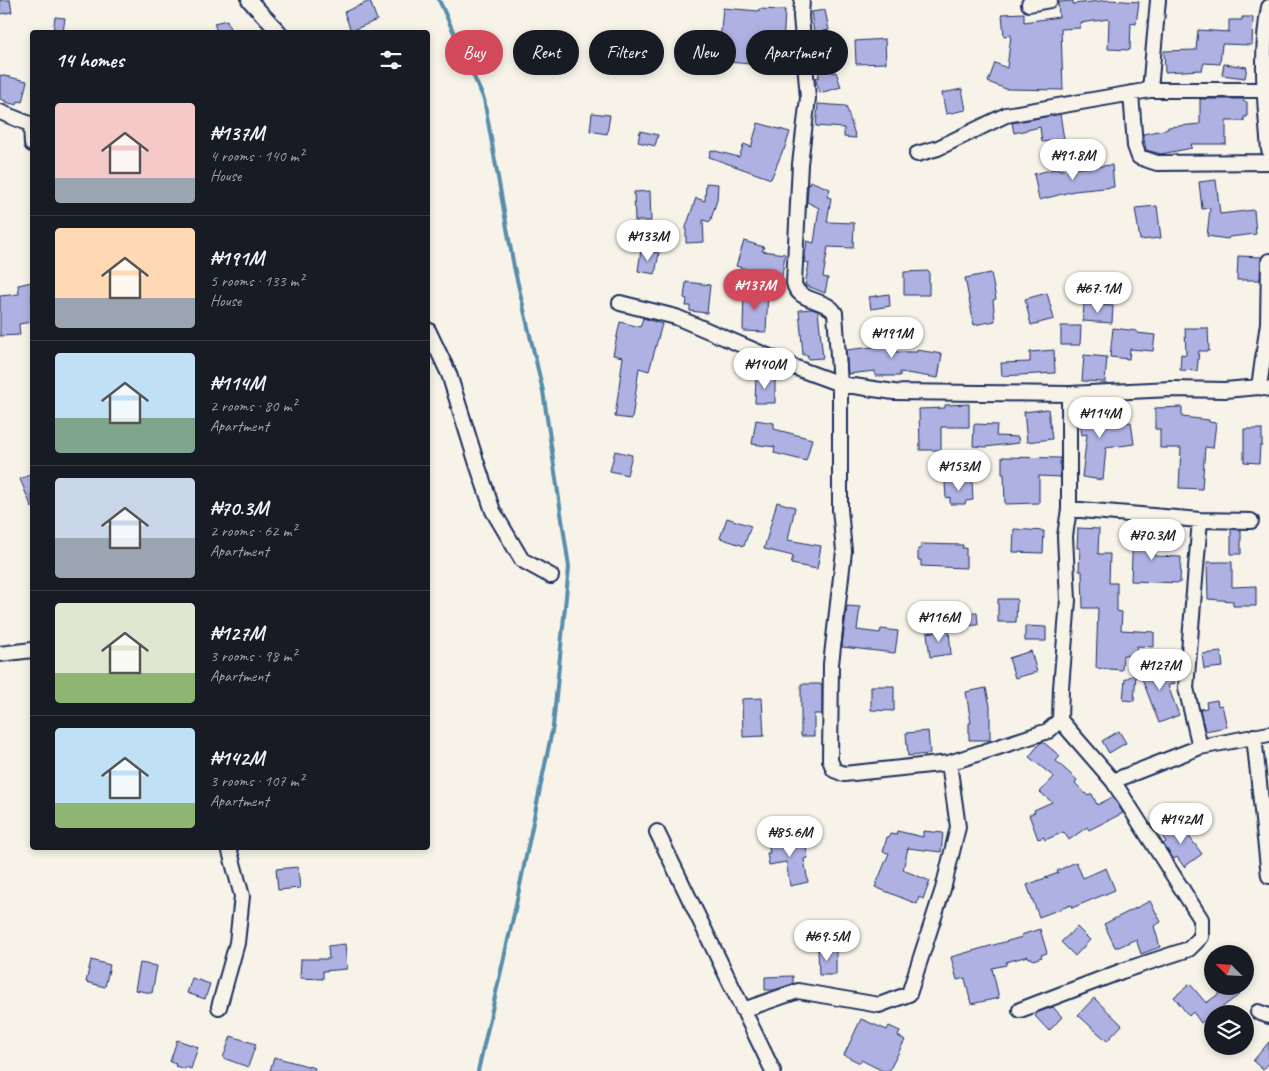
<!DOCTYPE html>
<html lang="en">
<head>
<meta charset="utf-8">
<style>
	body { margin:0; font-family:Caveat,sans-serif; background:#20242c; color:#f1f3f6; height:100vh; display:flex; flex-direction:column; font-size:19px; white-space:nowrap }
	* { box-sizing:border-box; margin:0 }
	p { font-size:16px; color:#9ea1a6 }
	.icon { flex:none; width:28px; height:28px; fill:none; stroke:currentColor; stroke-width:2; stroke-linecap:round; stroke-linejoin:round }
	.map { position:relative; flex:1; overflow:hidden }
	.sheet { position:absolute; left:30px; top:30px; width:400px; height:820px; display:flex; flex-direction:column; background:#171b24; border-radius:5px; box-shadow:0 2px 8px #0003 }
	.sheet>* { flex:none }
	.guide { position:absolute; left:445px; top:30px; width:475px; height:45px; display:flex; gap:10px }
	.needle { width:32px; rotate:294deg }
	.tools { position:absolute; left:1204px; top:945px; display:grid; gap:10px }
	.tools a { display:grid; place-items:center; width:50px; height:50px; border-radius:50%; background:#171b24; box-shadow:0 2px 8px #0003; font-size:25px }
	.price { position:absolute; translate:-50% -42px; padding:0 11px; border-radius:18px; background:#fff; color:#222; font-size:16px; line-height:32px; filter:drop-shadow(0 1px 2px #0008) }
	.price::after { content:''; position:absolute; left:50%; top:30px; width:15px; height:11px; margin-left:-8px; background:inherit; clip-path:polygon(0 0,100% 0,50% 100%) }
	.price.selected { background:#d1495b; color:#fff }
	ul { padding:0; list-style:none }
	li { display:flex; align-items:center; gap:15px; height:125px; padding:0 25px }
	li+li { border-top:1px solid #363941 }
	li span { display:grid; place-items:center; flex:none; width:140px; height:100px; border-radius:5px; color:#555 }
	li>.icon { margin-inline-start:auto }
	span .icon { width:60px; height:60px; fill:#fffc; stroke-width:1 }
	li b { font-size:21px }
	h2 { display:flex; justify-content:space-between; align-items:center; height:60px; padding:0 25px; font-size:21px }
	.pill { padding:0 18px; border-radius:22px; background:#171b24; box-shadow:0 2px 8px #0003; font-size:18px; line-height:45px }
	.pill.selected { background:#d1495b; color:#fff }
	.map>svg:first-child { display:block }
</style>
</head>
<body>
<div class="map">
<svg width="1269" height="1071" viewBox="0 0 1269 1071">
	<rect width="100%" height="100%" fill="#f7f3e8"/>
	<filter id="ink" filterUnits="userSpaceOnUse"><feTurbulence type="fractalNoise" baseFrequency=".02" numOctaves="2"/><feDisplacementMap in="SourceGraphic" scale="10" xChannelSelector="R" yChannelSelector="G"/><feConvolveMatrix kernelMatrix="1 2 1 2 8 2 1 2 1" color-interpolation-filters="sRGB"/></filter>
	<g filter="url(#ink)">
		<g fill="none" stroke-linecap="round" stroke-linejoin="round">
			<path stroke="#578dab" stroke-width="4" d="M 439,0 L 484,99 L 514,267 L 543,391 L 569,567 L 553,726 L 514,914 L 478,1071"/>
		</g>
		<path fill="#aeb1e2" stroke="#1b2f5e" d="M 0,0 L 10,0 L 12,12 L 0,14 Z
			M 1109,0 L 1139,2 L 1136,24 L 1131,23 L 1130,50 L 1108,49 L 1109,19 L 1080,23 L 1080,28 L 1061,29 L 1063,90 L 1006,89 L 988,82 L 995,63 L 1007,68 L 1011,35 L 1004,36 L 1002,14 L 1024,13 L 1024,22 L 1059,17 L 1058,2 L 1073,1 L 1073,4 Z
			M 370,1 L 377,20 L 351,31 L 344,12 Z
			M 723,8 L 759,11 L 759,9 L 785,10 L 782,67 L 718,61 Z
			M 825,10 L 829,30 L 814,33 L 811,12 Z
			M 55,17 L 65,18 L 63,32 L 53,32 Z
			M 1242,17 L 1253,17 L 1252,45 L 1222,44 L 1220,64 L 1204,63 L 1202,70 L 1165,72 L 1164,51 L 1196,50 L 1198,30 L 1229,32 L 1229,20 L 1242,20 Z
			M 227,20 L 230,29 L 217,32 L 214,23 Z
			M 885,39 L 886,63 L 856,64 L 855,41 Z
			M 832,56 L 833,73 L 836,72 L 841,87 L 820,93 L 815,78 L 819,77 L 817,58 Z
			M 1224,64 L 1247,67 L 1245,78 L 1222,75 Z
			M 0,75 L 27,81 L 22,102 L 18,101 L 17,105 L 5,102 L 6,101 L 0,99 Z
			M 962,89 L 966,110 L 946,114 L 942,93 Z
			M 1200,99 L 1244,99 L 1244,102 L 1247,102 L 1247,117 L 1244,117 L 1244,121 L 1226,121 L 1226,144 L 1191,144 L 1192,148 L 1161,154 L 1146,150 L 1143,134 L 1168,129 L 1168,127 L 1200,124 Z
			M 818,104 L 846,106 L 856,138 L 844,137 L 844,128 L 816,126 Z
			M 592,113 L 610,115 L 607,134 L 590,131 Z
			M 1060,114 L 1064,139 L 1042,142 L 1040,127 L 1014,133 L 1012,123 Z
			M 758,123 L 790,132 L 784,150 L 783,150 L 771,179 L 709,157 L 711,150 L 739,157 L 744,144 L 751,147 Z
			M 640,131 L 658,135 L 655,146 L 638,142 Z
			M 1112,165 L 1114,187 L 1074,191 L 1039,200 L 1034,174 L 1059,168 L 1059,170 Z
			M 1216,180 L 1220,214 L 1254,210 L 1256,234 L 1229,237 L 1228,239 L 1207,236 L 1210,208 L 1202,209 L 1199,182 Z
			M 810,181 L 830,189 L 827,197 L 831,198 L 827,222 L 854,223 L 853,248 L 828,247 L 823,277 L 828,278 L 825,293 L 805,285 L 809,263 L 804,262 L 807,241 L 814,243 L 819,208 L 807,202 L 808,186 Z
			M 706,183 L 718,184 L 717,200 L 710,222 L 703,220 L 704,242 L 686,243 L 686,227 L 696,198 L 705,201 Z
			M 650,191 L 651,221 L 635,221 L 634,192 Z
			M 1157,206 L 1161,238 L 1140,240 L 1135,208 Z
			M 744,241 L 764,247 L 762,251 L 785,254 L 782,276 L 777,275 L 777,278 L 736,266 Z
			M 641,250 L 659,253 L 655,274 L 638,271 Z
			M 1238,256 L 1262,257 L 1260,280 L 1237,280 Z
			M 929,271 L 929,295 L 904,295 L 904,272 Z
			M 991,273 L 996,299 L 993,300 L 995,321 L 974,325 L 965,278 Z
			M 32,282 L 32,322 L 19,324 L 20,335 L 0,336 L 0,296 L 19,294 L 18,285 Z
			M 686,282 L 710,285 L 707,313 L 690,311 L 690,306 L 686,306 L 687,299 L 684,298 Z
			M 744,290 L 768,291 L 766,332 L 743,331 Z
			M 1047,293 L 1054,319 L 1031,325 L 1025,299 Z
			M 889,294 L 890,306 L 871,309 L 869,297 Z
			M 1084,304 L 1113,306 L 1112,323 L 1083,321 Z
			M 812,309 L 818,311 L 823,358 L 808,359 L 808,355 L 803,355 L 799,310 Z
			M 643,318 L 662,324 L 649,371 L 639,368 L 632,419 L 615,417 L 623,357 L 613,355 L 620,322 L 640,327 Z
			M 1061,326 L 1081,326 L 1080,345 L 1061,345 Z
			M 1113,328 L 1137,331 L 1137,333 L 1155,335 L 1153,351 L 1130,349 L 1129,359 L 1110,357 Z
			M 1185,328 L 1208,328 L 1209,351 L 1199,351 L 1197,371 L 1180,370 L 1181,354 L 1186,355 Z
			M 879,332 L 896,332 L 896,352 L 917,352 L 917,350 L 942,354 L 938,378 L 900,372 L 900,376 L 875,376 L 875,371 L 848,374 L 846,350 L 873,347 L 873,335 L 880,335 Z
			M 1054,350 L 1055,373 L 1002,376 L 1001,363 L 1030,362 L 1030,352 Z
			M 1084,355 L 1107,357 L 1105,382 L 1082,381 Z
			M 756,376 L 775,376 L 775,403 L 755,403 Z
			M 1100,401 L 1103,426 L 1131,422 L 1134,444 L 1106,448 L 1103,480 L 1082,477 L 1087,434 L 1082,435 L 1078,407 L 1078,404 Z
			M 969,404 L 969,427 L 941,427 L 941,450 L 920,450 L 919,409 L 945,408 L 945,405 Z
			M 1182,407 L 1182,417 L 1209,420 L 1209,422 L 1216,423 L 1213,448 L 1205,447 L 1202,489 L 1179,488 L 1181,448 L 1160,448 L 1160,429 L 1155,429 L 1155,408 Z
			M 1048,409 L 1052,439 L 1027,442 L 1024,412 Z
			M 756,420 L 774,423 L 774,429 L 812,439 L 806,461 L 774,453 L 775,447 L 752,444 Z
			M 974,424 L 997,425 L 996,436 L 1018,437 L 1019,443 L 985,447 L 973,446 Z
			M 1244,429 L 1262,429 L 1262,446 L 1260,446 L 1259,463 L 1244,462 Z
			M 615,451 L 632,455 L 627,475 L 610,471 Z
			M 1002,457 L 1060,458 L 1060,477 L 1039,476 L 1039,503 L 1005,504 L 1004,474 L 1002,474 Z
			M 32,474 L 32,508 L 20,479 Z
			M 972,480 L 973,500 L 966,501 L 965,504 L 950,504 L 950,497 L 946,498 L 945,482 Z
			M 777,502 L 795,507 L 788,540 L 821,546 L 817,569 L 791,564 L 793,556 L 764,549 Z
			M 727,518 L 751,526 L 744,546 L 720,538 Z
			M 1078,528 L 1099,529 L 1098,554 L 1110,554 L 1109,583 L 1117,583 L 1117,611 L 1122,612 L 1121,630 L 1154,632 L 1154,647 L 1137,646 L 1136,656 L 1123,655 L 1122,670 L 1096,668 L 1098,608 L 1083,608 L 1082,571 L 1079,571 L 1080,548 L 1077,548 Z
			M 1014,529 L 1044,531 L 1043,553 L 1013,552 Z
			M 1231,529 L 1241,530 L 1241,554 L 1231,554 Z
			M 1133,531 L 1156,532 L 1155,556 L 1181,557 L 1180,583 L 1131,581 Z
			M 921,544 L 963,545 L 962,548 L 966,548 L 966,568 L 921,566 L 921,560 L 918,560 L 918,549 L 921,549 Z
			M 1207,562 L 1232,562 L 1232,587 L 1256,586 L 1256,606 L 1233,606 L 1233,601 L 1208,599 Z
			M 998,599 L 1017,599 L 1016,622 L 998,622 Z
			M 847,606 L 860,607 L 857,630 L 880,633 L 881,629 L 898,631 L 895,653 L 842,647 Z
			M 977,612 L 978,625 L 960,626 L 959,613 Z
			M 1025,626 L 1046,627 L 1046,641 L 1025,641 Z
			M 949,630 L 951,654 L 930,657 L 927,633 Z
			M 1031,651 L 1037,672 L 1015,678 L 1009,658 Z
			M 1221,652 L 1223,667 L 1204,669 L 1202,654 Z
			M 1166,662 L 1175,683 L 1168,686 L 1179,715 L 1159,723 L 1141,676 L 1141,672 Z
			M 1136,674 L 1134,701 L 1123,700 L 1125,679 Z
			M 801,684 L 822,684 L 822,714 L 814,714 L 814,736 L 801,736 Z
			M 871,686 L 894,686 L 894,711 L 871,710 Z
			M 986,688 L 990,706 L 990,740 L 969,740 L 969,723 L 971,723 L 966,692 Z
			M 762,698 L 764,736 L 743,737 L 742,699 Z
			M 1217,700 L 1218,706 L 1222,705 L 1227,727 L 1205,731 L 1200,709 L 1207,708 L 1206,702 Z
			M 928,731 L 930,754 L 908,756 L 906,733 Z
			M 1119,731 L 1126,743 L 1109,753 L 1102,741 Z
			M 1043,742 L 1060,756 L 1056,761 L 1077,780 L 1075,783 L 1088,796 L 1092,794 L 1097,805 L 1113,797 L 1123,813 L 1089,830 L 1087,827 L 1069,840 L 1064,832 L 1045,840 L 1044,837 L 1038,839 L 1029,815 L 1035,812 L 1034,810 L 1052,802 L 1040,792 L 1054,777 L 1029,757 L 1040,743 Z
			M 1179,823 L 1202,854 L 1184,867 L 1177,857 L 1174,859 L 1163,844 L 1166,842 L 1162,836 Z
			M 897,831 L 923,837 L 923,831 L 943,833 L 941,852 L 908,848 L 903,870 L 930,881 L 923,899 L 919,897 L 917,904 L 875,887 L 889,853 L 883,852 L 887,837 L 889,837 L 890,834 L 896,835 Z
			M 804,836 L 808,858 L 804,859 L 808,882 L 790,886 L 786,862 L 769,865 L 767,853 L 770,853 L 768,842 Z
			M 1076,862 L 1083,878 L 1106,868 L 1115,890 L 1072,908 L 1071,905 L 1039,917 L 1027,885 L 1058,873 L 1057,871 Z
			M 298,867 L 300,888 L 278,890 L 276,869 Z
			M 1150,901 L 1161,922 L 1154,926 L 1160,947 L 1141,954 L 1136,939 L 1119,947 L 1115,947 L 1104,924 Z
			M 1077,927 L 1090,940 L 1075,956 L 1061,942 Z
			M 1040,929 L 1047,953 L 1041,955 L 1042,957 L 1033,960 L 1032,958 L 1029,958 L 1028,956 L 1006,962 L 1006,965 L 992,968 L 999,998 L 971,1004 L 965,978 L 957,980 L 951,957 L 1022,937 L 1021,935 Z
			M 345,944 L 347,969 L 323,971 L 323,979 L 300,978 L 301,959 L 329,959 L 328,946 Z
			M 818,949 L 836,949 L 836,975 L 819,975 Z
			M 91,960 L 110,965 L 105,987 L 86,982 Z
			M 140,963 L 157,966 L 152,993 L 135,990 Z
			M 793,976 L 793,984 L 774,990 L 765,990 L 765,977 Z
			M 192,978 L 210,984 L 205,999 L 187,993 Z
			M 1190,984 L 1206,1003 L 1230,986 L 1234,986 L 1240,994 L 1201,1023 L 1193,1012 L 1189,1016 L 1174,997 Z
			M 1094,998 L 1122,1025 L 1107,1041 L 1078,1015 Z
			M 1053,1007 L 1062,1017 L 1049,1031 L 1035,1016 L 1038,1012 Z
			M 861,1019 L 887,1030 L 889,1026 L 900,1031 L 898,1036 L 905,1040 L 889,1071 L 883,1071 L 861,1060 L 860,1063 L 844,1055 Z
			M 231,1036 L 256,1044 L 248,1067 L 223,1058 Z
			M 177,1040 L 198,1047 L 191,1069 L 186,1067 L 185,1069 L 175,1066 L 176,1064 L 170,1062 Z
			M 1269,1042 L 1269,1063 L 1263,1070 L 1253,1061 Z
			M 274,1057 L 315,1068 L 314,1071 L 270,1071 Z"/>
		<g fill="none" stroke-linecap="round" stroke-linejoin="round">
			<g stroke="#1b2f5e" stroke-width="18">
				<path id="street" d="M 249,0 L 279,32
					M 802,0 L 801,16 L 808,98 L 800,164 L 794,283 C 798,303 826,298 835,313 L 840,384 L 840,509 L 844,551 L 831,664 L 830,760 L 834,770 L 844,774 L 949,763 L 1048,731 L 1060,720
					M 1029,4 L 1050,0
					M 1269,7 C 1260,54 1265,103 1269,150
					M 1150,90 L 1158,0
					M 1131,93 L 1135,146 L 1139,157 L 1157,163 L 1269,162
					M 0,112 L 32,125
					M 31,125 L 32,144
					M 917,154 L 938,148 L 1006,115 L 1150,90 L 1264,90
					M 620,303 L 676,317 L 791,366 L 840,384 L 894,392 L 1069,394 L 1171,389 L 1225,390 L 1259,387 L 1269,389
					M 428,330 L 449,374 L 477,464 L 493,511 L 522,560 L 551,576
					M 1259,387 L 1268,323 L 1269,261
					M 1069,509 L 1200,520 L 1251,521
					M 1200,520 L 1186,688 L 1200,747
					M 0,654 L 32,650
					M 1254,736 L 1269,876
					M 1113,781 L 1200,747 L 1269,734
					M 657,832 L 773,1071
					M 219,1007 L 237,943 L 242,896 L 229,848
					M 743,1010 L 798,991 L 879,1005 L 909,994 L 943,889 L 958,827 L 949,763
					M 1020,1010 L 1122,971 L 1189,949 L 1201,937 L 1201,919 L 1113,781 L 1060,720 L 1061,688 L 1068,600 L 1065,536 L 1069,509 L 1069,394
					M 1258,1012 L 1269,1016"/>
			</g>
			<use href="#street" stroke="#f7f3e8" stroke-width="14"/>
		</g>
	</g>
</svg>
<div class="tools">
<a><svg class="needle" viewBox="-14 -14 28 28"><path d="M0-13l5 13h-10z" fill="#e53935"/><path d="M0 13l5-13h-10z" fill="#9ea1a6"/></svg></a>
<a><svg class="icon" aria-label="layers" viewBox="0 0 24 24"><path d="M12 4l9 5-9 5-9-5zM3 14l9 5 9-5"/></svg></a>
</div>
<b class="price" style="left:1073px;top:181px">₦91.8M</b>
<b class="price" style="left:648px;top:262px">₦133M</b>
<b class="price selected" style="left:755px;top:311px">₦137M</b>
<b class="price" style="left:1098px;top:314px">₦67.1M</b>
<b class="price" style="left:892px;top:359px">₦191M</b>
<b class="price" style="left:765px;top:390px">₦140M</b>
<b class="price" style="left:1100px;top:439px">₦114M</b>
<b class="price" style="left:959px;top:492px">₦153M</b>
<b class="price" style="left:1152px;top:561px">₦70.3M</b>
<b class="price" style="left:939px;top:643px">₦116M</b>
<b class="price" style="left:1160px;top:691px">₦127M</b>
<b class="price" style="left:1181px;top:845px">₦142M</b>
<b class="price" style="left:790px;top:858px">₦85.6M</b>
<b class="price" style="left:827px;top:962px">₦69.5M</b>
<div class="guide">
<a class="pill selected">Buy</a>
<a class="pill">Rent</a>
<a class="pill">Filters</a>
<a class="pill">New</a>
<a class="pill">Apartment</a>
</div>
<section class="sheet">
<h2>14 homes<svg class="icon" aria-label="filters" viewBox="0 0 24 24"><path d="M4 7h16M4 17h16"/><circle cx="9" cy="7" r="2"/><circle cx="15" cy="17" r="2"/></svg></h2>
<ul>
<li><span style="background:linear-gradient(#f6c9c9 75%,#9aa5b1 0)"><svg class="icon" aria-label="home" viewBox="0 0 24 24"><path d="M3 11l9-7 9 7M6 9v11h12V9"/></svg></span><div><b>₦137M</b><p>4 rooms · 140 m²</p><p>House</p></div></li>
<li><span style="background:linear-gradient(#ffd9b3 70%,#9aa5b1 0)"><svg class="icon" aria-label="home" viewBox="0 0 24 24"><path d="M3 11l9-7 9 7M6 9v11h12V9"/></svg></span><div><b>₦191M</b><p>5 rooms · 133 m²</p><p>House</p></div></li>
<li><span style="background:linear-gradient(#bfe0f5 65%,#7fa58c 0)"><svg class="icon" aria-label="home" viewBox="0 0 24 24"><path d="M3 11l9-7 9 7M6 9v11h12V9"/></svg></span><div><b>₦114M</b><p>2 rooms · 80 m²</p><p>Apartment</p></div></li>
<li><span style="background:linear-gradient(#c9d6e8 60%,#9aa5b1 0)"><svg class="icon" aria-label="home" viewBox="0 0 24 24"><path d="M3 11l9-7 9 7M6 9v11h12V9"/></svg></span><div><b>₦70.3M</b><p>2 rooms · 62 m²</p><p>Apartment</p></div></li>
<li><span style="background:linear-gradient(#dfe7d0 70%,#8fb573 0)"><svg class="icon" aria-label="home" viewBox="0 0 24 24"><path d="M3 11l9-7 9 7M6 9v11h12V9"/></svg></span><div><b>₦127M</b><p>3 rooms · 98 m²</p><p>Apartment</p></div></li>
<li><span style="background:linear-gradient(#bfe0f5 75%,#8fb573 0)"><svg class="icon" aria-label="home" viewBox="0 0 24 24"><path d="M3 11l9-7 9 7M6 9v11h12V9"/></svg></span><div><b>₦142M</b><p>3 rooms · 107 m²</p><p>Apartment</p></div></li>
</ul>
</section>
</div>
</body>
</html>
